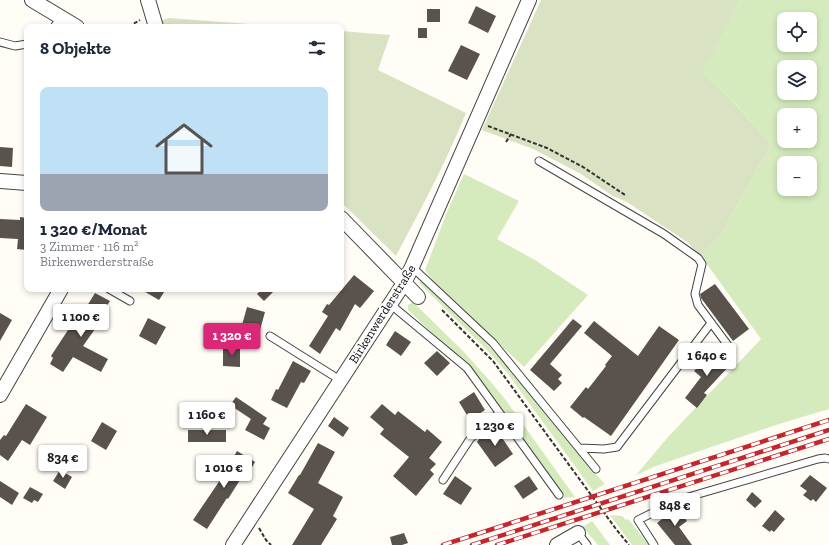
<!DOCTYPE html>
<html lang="de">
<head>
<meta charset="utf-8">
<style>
	body { margin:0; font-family:"Zilla Slab",serif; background:#f6f6f7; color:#1f2937; height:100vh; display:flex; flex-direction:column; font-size:15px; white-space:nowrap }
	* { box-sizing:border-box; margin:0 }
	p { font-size:13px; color:#747a83 }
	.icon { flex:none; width:22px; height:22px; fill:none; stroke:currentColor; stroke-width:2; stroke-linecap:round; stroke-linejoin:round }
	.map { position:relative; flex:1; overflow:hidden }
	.side { position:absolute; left:24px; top:24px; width:320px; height:268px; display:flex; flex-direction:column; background:#fff; border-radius:8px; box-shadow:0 2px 6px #0003 }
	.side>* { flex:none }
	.tools { position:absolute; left:777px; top:12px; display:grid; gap:8px }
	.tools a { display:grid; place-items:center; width:40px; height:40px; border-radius:8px; background:#fff; box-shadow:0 2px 6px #0003; font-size:20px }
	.price { position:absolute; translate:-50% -34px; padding:0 9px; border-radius:4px; background:#fff; color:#222; font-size:13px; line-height:26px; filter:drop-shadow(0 1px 2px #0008) }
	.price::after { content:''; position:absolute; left:50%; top:24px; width:12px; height:9px; margin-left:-6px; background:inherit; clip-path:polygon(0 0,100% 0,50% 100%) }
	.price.on { background:#db2777; color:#fff }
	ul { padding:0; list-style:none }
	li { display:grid; align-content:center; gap:8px; height:212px; padding:0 16px }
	li span { display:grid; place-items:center; height:124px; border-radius:8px; color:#555 }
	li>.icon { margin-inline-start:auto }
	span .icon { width:72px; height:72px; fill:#fffc; stroke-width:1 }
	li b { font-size:17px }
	h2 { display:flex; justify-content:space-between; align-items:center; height:48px; padding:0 16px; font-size:17px }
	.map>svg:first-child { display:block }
</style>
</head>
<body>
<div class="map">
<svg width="829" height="545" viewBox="0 0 829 545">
	<rect width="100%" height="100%" fill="#fffdf5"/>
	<path fill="#d5ebbd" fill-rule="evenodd" d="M 740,0 L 829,0 L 829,409 L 779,424 L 656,466 L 636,475 L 668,437 L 761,339 L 701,256 L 720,236 L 771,145 C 751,119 727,94 701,73 ZM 784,19 L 810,19 L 810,45 L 784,45 ZM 784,67 L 810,67 L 810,93 L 784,93 ZM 784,115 L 810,115 L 810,141 L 784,141 ZM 784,163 L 810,163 L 810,189 L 784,189 Z
		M 464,174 L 519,201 L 497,239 L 535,260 L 588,295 L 524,367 L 434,282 L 425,270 L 447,212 Z
		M 418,282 L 422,282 L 483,339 L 498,356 L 592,470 L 605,484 L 593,491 L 508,374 L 487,350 Z
		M 413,302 L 463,351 L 490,381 L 505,399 L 575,497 L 564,498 L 480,379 L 408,310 L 408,305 Z
		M 610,515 L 622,516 L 626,520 L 628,519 L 649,545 L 632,545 Z
		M 592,521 L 610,545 L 598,545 L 583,527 Z"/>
	<path fill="#d9e3c4" d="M 541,0 L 740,0 L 702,73 C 727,95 751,119 771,145 L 720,236 L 701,256 L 687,242 L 627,202 L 611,195 L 581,174 L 533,149 L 482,130 Z
		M 169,18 L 288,27 L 164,27 L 162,20 Z
		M 341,31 L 390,35 L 378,70 L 466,113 C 446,162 421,209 396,256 L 341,202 Z"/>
	<path fill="#5a524d" d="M 476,6 L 496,16 L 488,33 L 468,23 Z
		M 427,9 L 440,9 L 440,22 L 427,22 Z
		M 418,28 L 427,28 L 427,38 L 418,38 Z
		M 461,45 L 480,54 L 467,80 L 448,71 Z
		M 0,147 L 13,148 L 12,167 L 0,166 Z
		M 20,217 L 27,218 L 27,250 L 17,249 L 18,239 L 0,238 L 0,219 L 20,220 Z
		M 354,275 L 374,291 L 360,308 L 355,304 L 340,331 L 336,328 L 320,354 L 309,346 L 328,316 L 322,312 L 327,304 L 329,305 Z
		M 715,284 L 749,329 L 733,341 L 701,298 L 700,294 Z
		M 140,289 L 166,289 L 159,300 Z
		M 262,289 L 276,289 L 264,301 L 257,294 Z
		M 95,293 L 110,301 L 93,328 L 95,329 L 83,346 L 108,359 L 101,372 L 73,357 L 63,372 L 50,364 L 53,358 L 51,356 L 68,330 L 66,329 L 75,316 L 79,319 Z
		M 247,307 L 265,312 L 260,330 L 242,325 Z
		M 0,313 L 12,320 L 0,341 Z
		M 148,318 L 166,327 L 156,345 L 139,336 Z
		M 573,319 L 582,326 L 550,364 L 562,375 L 558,379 L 562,383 L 554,391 L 530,370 Z
		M 594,321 L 638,356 L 659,326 L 679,340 L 611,436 L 584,417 L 583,418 L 570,407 L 586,387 L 588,389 L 606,366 L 605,365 L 612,356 L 584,333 Z
		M 395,331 L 411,342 L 401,356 L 386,345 Z
		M 223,348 L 240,348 L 240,367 L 223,366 Z
		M 714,350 L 730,365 L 704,393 L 707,395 L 697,408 L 685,398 L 701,377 L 694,371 Z
		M 437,351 L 450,363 L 437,376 L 424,363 Z
		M 293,361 L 311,371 L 304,383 L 301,382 L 287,408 L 271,400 L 276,389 L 278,390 Z
		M 474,392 L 485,410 L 470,420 L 459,402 Z
		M 236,397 L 267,418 L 263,424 L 270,428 L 264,440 L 245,430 L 251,419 L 230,405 Z
		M 26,404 L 47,417 L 30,445 L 22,440 L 8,461 L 0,455 L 0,440 L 4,435 L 6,436 Z
		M 382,404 L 395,415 L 398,411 L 425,432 L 427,429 L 442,442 L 429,458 L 436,464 L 430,470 L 434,474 L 416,496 L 393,476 L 409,457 L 380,434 L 384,429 L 370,417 Z
		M 334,417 L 349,428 L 343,437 L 328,426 Z
		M 102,422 L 117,431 L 106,450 L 91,441 Z
		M 494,426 L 513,454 L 495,467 L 477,442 L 481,436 Z
		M 188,430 L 226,430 L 226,442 L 188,442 Z
		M 318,443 L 335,452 L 318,483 L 343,497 L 333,516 L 337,519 L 321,545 L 292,545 L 314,509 L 288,493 L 299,475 L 300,475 Z
		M 237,451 L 255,462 L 248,474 L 245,472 L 228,499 L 227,498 L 207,529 L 193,520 L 231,464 L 230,463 Z
		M 60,470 L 72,477 L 65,489 L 53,481 Z
		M 810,475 L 827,488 L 816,502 L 813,499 L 811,501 L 803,495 L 807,491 L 800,486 Z
		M 455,476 L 472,488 L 461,505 L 443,494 Z
		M 529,476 L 538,489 L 523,499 L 514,486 Z
		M 0,481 L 19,493 L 12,505 L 0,497 Z
		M 30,487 L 43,494 L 38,502 L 34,500 L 32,503 L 23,498 Z
		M 752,492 L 762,501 L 755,508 L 746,500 Z
		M 677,507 L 687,521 L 679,527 L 692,545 L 675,545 L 657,523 Z
		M 775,510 L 785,519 L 774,532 L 771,530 L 770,532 L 762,526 Z
		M 404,533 L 408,543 L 402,545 L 392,545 L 390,537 Z"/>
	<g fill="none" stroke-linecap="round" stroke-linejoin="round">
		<g stroke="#444" stroke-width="9">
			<path id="service" d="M 54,27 L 61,17
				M 0,42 L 15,46 L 27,44
				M 539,161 L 664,234 L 698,258 L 702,264 L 695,294 L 698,305 L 727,344
				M 412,267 L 493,343 L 596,469
				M 109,289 L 130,301
				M 390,304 L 467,368 L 559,495
				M 270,336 L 340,380
				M 580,448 L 604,449 L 617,447 L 711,323
				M 443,480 L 470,439 L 499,413
				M 578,533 L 587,545
				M 654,545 L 638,520 L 678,500 L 818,459 L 825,458 L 829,459"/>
		</g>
		<g stroke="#444" stroke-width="16">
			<path id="minor" d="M 32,0 L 77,27
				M 148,0 L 156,27
				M 0,181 L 27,183
				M 341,218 L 418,297
				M 0,395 L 61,289
				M 233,545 L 404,283 L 412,267 L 529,0
				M 557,545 L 578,533"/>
		</g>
		<path stroke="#333" stroke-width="2" stroke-dasharray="4 2" stroke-linecap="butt" d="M 129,27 L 133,24 L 140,20
			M 488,126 L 547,148 L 583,167 L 625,195
			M 506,142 L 511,134
			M 442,310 L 493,361 L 616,529 L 629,545
			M 259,528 L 266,540 L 271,545"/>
		<use href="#service" stroke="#fff" stroke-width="7"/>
		<use href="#minor" stroke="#fff" stroke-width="14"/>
		<g stroke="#c4262e" stroke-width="4.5">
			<path id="rail" d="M 443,545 L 829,420
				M 472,545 L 829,430
				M 497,545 L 829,439"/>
		</g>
		<use href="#rail" stroke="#fff" stroke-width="3" stroke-dasharray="9" stroke-linecap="butt"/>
	</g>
	<g text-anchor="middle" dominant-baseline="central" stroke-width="4" stroke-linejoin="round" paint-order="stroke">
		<g font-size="13" fill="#111" stroke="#fff">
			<text transform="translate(382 314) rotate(-58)">Birkenwerderstraße</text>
		</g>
	</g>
</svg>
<div class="tools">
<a><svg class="icon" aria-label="locate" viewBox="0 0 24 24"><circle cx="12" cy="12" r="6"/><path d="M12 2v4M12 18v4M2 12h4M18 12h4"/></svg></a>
<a><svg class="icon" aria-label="layers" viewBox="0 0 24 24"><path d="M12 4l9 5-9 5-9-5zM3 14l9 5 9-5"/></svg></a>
<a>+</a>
<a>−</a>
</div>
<b class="price" style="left:81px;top:338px">1 100 €</b>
<b class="price on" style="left:232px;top:357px">1 320 €</b>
<b class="price" style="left:707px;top:377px">1 640 €</b>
<b class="price" style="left:207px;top:436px">1 160 €</b>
<b class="price" style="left:495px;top:447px">1 230 €</b>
<b class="price" style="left:63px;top:479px">834 €</b>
<b class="price" style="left:224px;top:489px">1 010 €</b>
<b class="price" style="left:675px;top:527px">848 €</b>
<section class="side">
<h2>8 Objekte<svg class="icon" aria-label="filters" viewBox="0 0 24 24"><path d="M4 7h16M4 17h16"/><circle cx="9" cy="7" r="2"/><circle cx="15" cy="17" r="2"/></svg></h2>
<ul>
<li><span style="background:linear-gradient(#bfe0f5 70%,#9aa5b1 0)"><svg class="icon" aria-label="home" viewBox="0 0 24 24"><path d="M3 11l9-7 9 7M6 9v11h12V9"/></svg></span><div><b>1 320 €/Monat</b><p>3 Zimmer · 116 m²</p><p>Birkenwerderstraße</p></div></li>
</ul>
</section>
</div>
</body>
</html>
